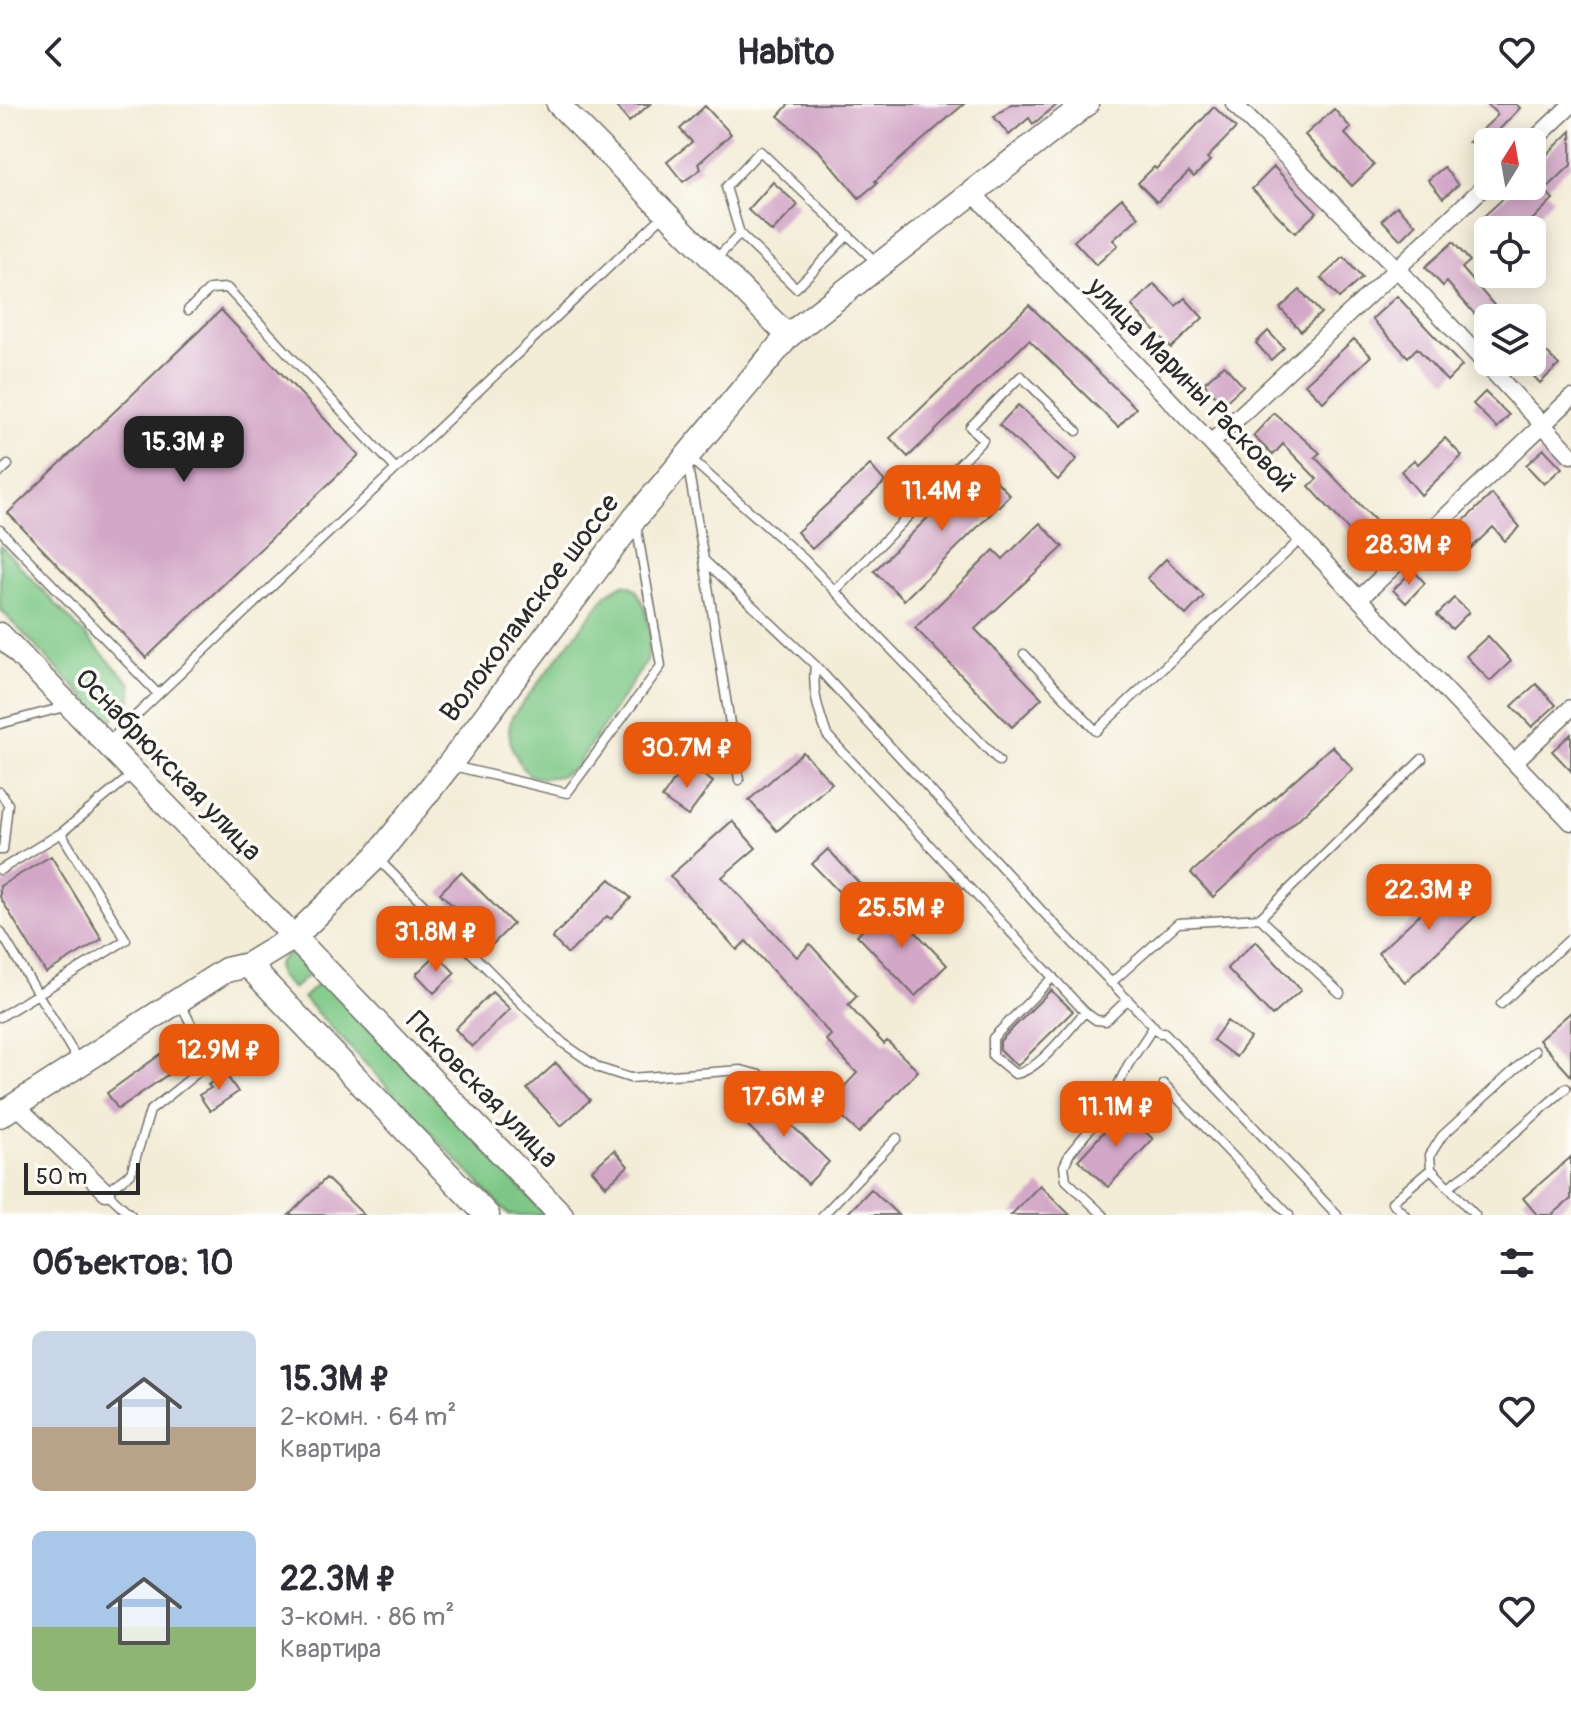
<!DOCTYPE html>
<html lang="ru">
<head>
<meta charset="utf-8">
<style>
	body { margin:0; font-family:Pangolin,sans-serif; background:#f7f7f7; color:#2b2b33; height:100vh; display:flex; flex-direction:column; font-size:30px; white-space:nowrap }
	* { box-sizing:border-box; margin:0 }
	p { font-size:26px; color:#7c7c81 }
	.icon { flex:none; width:44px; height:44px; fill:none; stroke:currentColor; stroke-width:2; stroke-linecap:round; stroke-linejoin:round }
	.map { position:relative; height:1111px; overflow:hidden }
	.sheet { display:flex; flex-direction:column; background:#fff; flex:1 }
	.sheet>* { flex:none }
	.needle { width:52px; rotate:11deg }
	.controls { position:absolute; left:1474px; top:24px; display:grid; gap:16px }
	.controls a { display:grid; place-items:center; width:72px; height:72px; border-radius:12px; background:#fff; box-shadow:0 4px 20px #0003; font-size:40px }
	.scale { position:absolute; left:24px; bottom:20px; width:116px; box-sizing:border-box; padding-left:8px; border:4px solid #2b2b2b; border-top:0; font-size:22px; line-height:28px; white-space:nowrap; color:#2b2b2b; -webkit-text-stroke:6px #fdfcf7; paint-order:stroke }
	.price { position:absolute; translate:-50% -68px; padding:0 18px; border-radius:16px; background:#ea580c; color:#fff; font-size:26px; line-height:52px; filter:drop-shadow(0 2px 4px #0008) }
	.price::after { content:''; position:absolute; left:50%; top:48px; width:24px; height:18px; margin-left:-12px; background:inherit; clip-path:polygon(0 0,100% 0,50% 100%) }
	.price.active { background:#222; color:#fff }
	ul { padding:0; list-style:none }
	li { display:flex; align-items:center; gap:24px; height:200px; padding:0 32px }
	li span { display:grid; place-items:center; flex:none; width:224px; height:160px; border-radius:12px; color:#555 }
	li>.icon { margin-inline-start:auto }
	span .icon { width:96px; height:96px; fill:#fffc; stroke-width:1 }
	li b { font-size:34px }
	h2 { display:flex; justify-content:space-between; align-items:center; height:96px; padding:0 32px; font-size:34px }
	header { display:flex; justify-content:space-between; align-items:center; height:104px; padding:0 32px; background:#fff; font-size:36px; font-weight:700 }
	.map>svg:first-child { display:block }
</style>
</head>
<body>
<header><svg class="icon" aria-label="back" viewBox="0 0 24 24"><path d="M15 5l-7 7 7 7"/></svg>Habito<svg class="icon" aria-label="heart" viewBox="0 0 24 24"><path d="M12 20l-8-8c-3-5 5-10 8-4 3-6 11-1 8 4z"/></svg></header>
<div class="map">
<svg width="1571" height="1111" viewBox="0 0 1571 1111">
	<rect width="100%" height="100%" fill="#fdfcf7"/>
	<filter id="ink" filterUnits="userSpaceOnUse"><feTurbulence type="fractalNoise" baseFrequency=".0125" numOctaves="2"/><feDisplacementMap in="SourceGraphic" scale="16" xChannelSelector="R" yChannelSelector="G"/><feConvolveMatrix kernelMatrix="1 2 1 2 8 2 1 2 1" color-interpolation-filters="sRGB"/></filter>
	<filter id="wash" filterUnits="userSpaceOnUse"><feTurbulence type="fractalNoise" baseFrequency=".006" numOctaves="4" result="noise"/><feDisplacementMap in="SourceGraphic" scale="32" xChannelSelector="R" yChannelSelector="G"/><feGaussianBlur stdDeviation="1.8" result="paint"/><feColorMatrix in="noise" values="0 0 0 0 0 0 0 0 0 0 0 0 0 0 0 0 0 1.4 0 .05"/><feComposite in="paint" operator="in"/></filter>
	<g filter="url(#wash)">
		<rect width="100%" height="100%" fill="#f3ecd7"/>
		<path fill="#7cc785" stroke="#547958" stroke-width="2" d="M 0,441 L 131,580 L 131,599 L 111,616 L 104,614 L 0,505 Z
			M 623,480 L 631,482 L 637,487 L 646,507 L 650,533 L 647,557 L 575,664 L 560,672 L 543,674 L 531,672 L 522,664 L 511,642 L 509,625 L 512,613 L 607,490 Z
			M 286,850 L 297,852 L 312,868 L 293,885 L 279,872 L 277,861 Z
			M 322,876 L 546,1111 L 509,1111 L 303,894 Z"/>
		<g id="blocks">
			<path fill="#d3a7c8" d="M 614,0 L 650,0 L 629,18 Z
				M 789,0 L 964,0 L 875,77 L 877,79 L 859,94 L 820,48 L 778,12 Z
				M 1011,0 L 1058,0 L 1033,20 L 1029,14 L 1009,31 L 994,13 Z
				M 1487,0 L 1516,0 L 1520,4 L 1496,29 L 1504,38 L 1488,38 L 1488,55 L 1472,38 L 1469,38 L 1498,11 Z
				M 705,2 L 731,30 L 698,60 L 701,65 L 683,78 L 667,58 L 692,38 L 680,25 Z
				M 1214,3 L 1236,24 L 1207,54 L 1210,57 L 1194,73 L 1189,68 L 1157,98 L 1138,79 L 1154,63 L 1156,65 Z
				M 1334,5 L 1351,24 L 1345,30 L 1374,61 L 1352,82 L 1305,31 Z
				M 1571,27 L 1571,61 L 1545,86 L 1553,95 L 1529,119 L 1536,126 L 1497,126 L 1484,112 L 1517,82 L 1532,82 L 1532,65 Z
				M 1274,63 L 1317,108 L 1295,129 L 1252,85 Z
				M 1444,63 L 1458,81 L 1443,94 L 1428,76 Z
				M 773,78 L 798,101 L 772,128 L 748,106 Z
				M 1122,94 L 1139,113 L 1113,136 L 1118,141 L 1096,161 L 1074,137 Z
				M 1397,102 L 1416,121 L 1401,136 L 1382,116 Z
				M 1453,138 L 1470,157 L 1462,164 L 1505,214 L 1478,214 L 1447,178 L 1443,182 L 1425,163 Z
				M 1344,153 L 1362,174 L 1339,194 L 1321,174 Z
				M 1154,180 L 1176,202 L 1185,194 L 1203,214 L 1171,244 L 1132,202 Z
				M 1300,186 L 1321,209 L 1301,227 L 1280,204 Z
				M 1397,192 L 1462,262 L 1447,277 L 1417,244 L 1408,253 L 1372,215 Z
				M 1029,201 L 1136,304 L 1118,323 L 1029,236 L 908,353 L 890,334 Z
				M 221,206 L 359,351 L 146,554 L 8,409 Z
				M 1268,227 L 1284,244 L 1271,256 L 1256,239 Z
				M 1354,235 L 1371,252 L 1323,298 L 1305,280 Z
				M 1547,249 L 1559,261 L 1540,279 L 1528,266 Z
				M 1224,261 L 1243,282 L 1223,300 L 1204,279 Z
				M 1485,288 L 1509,311 L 1497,324 L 1473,300 Z
				M 1018,301 L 1077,355 L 1058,376 L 999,321 Z
				M 1274,309 L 1320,349 L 1315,353 L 1385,427 L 1366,445 L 1309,382 L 1317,375 L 1283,340 L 1273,351 L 1253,332 Z
				M 1445,334 L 1462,352 L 1421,391 L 1401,367 L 1414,356 L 1418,360 Z
				M 1544,345 L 1562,364 L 1544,380 L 1526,361 Z
				M 870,361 L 885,378 L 812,445 L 797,428 Z
				M 981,361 L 1010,391 L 904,496 L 874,467 Z
				M 1492,390 L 1520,423 L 1505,437 L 1493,423 L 1458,457 L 1441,438 Z
				M 1040,419 L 1063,443 L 975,525 L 1042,594 L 1012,623 L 915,524 L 994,446 L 1003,455 Z
				M 1166,455 L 1204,492 L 1186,511 L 1147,474 Z
				M 1413,466 L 1425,479 L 1406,499 L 1393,486 Z
				M 1454,494 L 1469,508 L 1452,525 L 1437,511 Z
				M 1488,532 L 1511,557 L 1490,577 L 1466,552 Z
				M 1536,580 L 1556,601 L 1532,623 L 1512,602 Z
				M 1571,630 L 1571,667 L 1552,647 Z
				M 1332,642 L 1353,665 L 1213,793 L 1191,769 Z
				M 803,648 L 832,679 L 777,727 L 749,696 Z
				M 686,659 L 713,678 L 688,712 L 662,694 Z
				M 732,717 L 756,744 L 722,773 L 797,853 L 810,840 L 857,892 L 848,901 L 884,940 L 887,937 L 918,967 L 859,1029 L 828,1000 L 857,969 L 826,936 L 831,931 L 746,837 L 737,846 L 670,772 Z
				M 828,745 L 860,780 L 845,794 L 812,760 Z
				M 51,752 L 102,835 L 46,869 L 0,793 L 0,782 Z
				M 461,768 L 513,820 L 492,841 L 440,789 Z
				M 610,775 L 631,794 L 611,815 L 607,812 L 568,850 L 552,834 Z
				M 1453,779 L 1480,808 L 1405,878 L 1378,849 Z
				M 889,800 L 947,861 L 915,892 L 857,831 Z
				M 1256,837 L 1301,886 L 1272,912 L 1227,864 Z
				M 437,850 L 455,869 L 434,889 L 416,870 Z
				M 1051,886 L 1073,907 L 1017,962 L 1000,945 L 1000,937 Z
				M 492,888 L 510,905 L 472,943 L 455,925 Z
				M 1571,908 L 1571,972 L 1539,936 Z
				M 1227,917 L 1250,934 L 1236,953 L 1213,936 Z
				M 161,950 L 173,967 L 118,1005 L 107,989 Z
				M 556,959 L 590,996 L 561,1022 L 527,985 Z
				M 225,969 L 238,988 L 210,1007 L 199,991 L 211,984 L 208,981 Z
				M 761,991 L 829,1058 L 808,1080 L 739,1013 Z
				M 1123,1007 L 1153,1035 L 1108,1083 L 1078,1056 Z
				M 614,1046 L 628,1062 L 606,1082 L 592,1066 Z
				M 1571,1053 L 1571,1095 L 1552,1111 L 1537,1111 L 1523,1094 Z
				M 326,1074 L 364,1111 L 289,1111 Z
				M 1040,1081 L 1070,1111 L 1011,1111 Z
				M 871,1085 L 898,1111 L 846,1111 Z"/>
		</g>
	</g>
	<g filter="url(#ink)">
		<use href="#blocks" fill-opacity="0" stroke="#716f67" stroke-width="2"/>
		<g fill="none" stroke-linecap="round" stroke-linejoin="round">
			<g stroke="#716f67" stroke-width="11">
				<path id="service" d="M 740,130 L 726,83 L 760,47 L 848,131
					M 714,157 L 740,130 L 796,184 L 848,131 L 877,159
					M 396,365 L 665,110
					M 0,368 L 8,361
					M 0,426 L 158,590
					M 704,457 L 739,676
					M 835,487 L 983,336 L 970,323 L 1021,272 L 1077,327
					M 1024,550 L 1096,627 L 1301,435
					M 815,561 C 812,587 818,606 827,631 L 1085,908 L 1096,916 L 1105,917 L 1128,895
					M 0,620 L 68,602
					M 109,637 L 396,365 L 227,184 L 210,185 L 188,206
					M 999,657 L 805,456 L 686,351 L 704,456 L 815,561 L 1040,805 L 1160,929 L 1164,928 L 1337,1111
					M 453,662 L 567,689 L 661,562 L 636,420
					M 0,688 L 8,700 L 3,746 L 0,746
					M 61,729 L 133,670
					M 377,754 L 527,905 L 563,939 L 599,964 L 630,974 L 741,966 L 760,971 L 808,1010
					M 0,766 L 61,729 L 126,836 L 0,913
					M 1260,814 L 1422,655
					M 0,827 L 79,958
					M 1053,873 L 993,934 L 993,952 L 1015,970 C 1039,967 1068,926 1085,908
					M 1111,879 L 1178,819 L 1260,814 L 1340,889
					M 1501,900 L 1571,834
					M 1164,980 L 1289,1111
					M 1431,1065 L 1430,1051 L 1442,1032 L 1535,947
					M 1448,1083 L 1476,1063 L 1566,984
					M 131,1111 L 106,1088 L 131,1069 L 150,1007 L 202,965 L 204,947 L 181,900
					M 823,1111 L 897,1034
					M 1103,1111 L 1066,1076 L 1064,1062 L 1070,1049 L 1105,1007 L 1128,961 L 1154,922
					M 1405,1111 L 1392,1098 L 1431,1065 L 1475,1111"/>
			</g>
			<g stroke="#716f67" stroke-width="19">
				<path id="minor" d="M 1234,0 L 1397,165 L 1571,351
					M 1532,38 L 1571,1
					M 972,88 L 1571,718
					M 1211,339 L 1488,79
					M 1359,495 L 1571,294
					M 1514,658 L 1571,604
					M 16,1001 L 106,1088"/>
			</g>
			<g stroke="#716f67" stroke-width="25">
				<path id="tertiary" d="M 558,0 L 788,232
					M 0,530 L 294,833"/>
			</g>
			<g stroke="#716f67" stroke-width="27">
				<path id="secondary" d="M 294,833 L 561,1111
					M 248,861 L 487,1111
					M 0,1011 L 226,866 L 248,861 L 294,833 L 376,753 L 449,661 L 635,414 L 788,232 L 1086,0"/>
			</g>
			<use href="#service" stroke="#fff" stroke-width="8"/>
			<use href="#minor" stroke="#fff" stroke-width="16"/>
			<use href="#tertiary" stroke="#fff" stroke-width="22"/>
			<use href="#secondary" stroke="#fff" stroke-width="24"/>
		</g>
	</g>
	<g text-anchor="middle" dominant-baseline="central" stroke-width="7" stroke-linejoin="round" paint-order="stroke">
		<g font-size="28" fill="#2b2b2b" stroke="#fdfcf7">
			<text transform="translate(1191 281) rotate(46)">улица Марины Расковой</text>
			<text transform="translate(530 504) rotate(-53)">Волоколамское шоссе</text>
			<text transform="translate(168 661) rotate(46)">Оснабрюкская улица</text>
			<text transform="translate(482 986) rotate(46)">Псковская улица</text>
		</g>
	</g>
</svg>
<div class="controls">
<a><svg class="needle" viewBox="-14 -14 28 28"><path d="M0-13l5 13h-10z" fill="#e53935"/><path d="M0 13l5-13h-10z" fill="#7c7c81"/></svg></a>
<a><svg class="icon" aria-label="locate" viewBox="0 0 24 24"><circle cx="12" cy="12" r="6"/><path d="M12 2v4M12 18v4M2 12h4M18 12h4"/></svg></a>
<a><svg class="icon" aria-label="layers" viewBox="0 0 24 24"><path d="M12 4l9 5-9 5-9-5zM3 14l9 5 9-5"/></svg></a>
</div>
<div class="scale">50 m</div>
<b class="price active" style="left:184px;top:380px">15.3M ₽</b>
<b class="price" style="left:942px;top:429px">11.4M ₽</b>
<b class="price" style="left:1409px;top:483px">28.3M ₽</b>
<b class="price" style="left:687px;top:686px">30.7M ₽</b>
<b class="price" style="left:1429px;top:828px">22.3M ₽</b>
<b class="price" style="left:902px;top:846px">25.5M ₽</b>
<b class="price" style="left:436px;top:870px">31.8M ₽</b>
<b class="price" style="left:219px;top:988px">12.9M ₽</b>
<b class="price" style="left:784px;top:1035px">17.6M ₽</b>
<b class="price" style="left:1116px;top:1045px">11.1M ₽</b>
</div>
<section class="sheet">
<h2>Объектов: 10<svg class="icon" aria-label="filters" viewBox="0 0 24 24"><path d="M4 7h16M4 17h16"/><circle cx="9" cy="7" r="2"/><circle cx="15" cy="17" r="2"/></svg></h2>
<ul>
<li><span style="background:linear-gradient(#c9d6e8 60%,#b9a48a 0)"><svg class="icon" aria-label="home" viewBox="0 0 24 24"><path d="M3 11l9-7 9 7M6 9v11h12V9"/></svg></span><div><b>15.3M ₽</b><p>2-комн. · 64 m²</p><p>Квартира</p></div><svg class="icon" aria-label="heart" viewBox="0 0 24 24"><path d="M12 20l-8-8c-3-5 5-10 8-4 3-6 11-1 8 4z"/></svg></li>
<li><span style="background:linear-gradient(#a9c7e8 60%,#8fb573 0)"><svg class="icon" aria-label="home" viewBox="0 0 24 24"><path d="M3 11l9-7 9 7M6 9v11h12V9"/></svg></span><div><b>22.3M ₽</b><p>3-комн. · 86 m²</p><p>Квартира</p></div><svg class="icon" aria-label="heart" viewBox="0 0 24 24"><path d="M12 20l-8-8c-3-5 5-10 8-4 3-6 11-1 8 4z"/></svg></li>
</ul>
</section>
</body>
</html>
